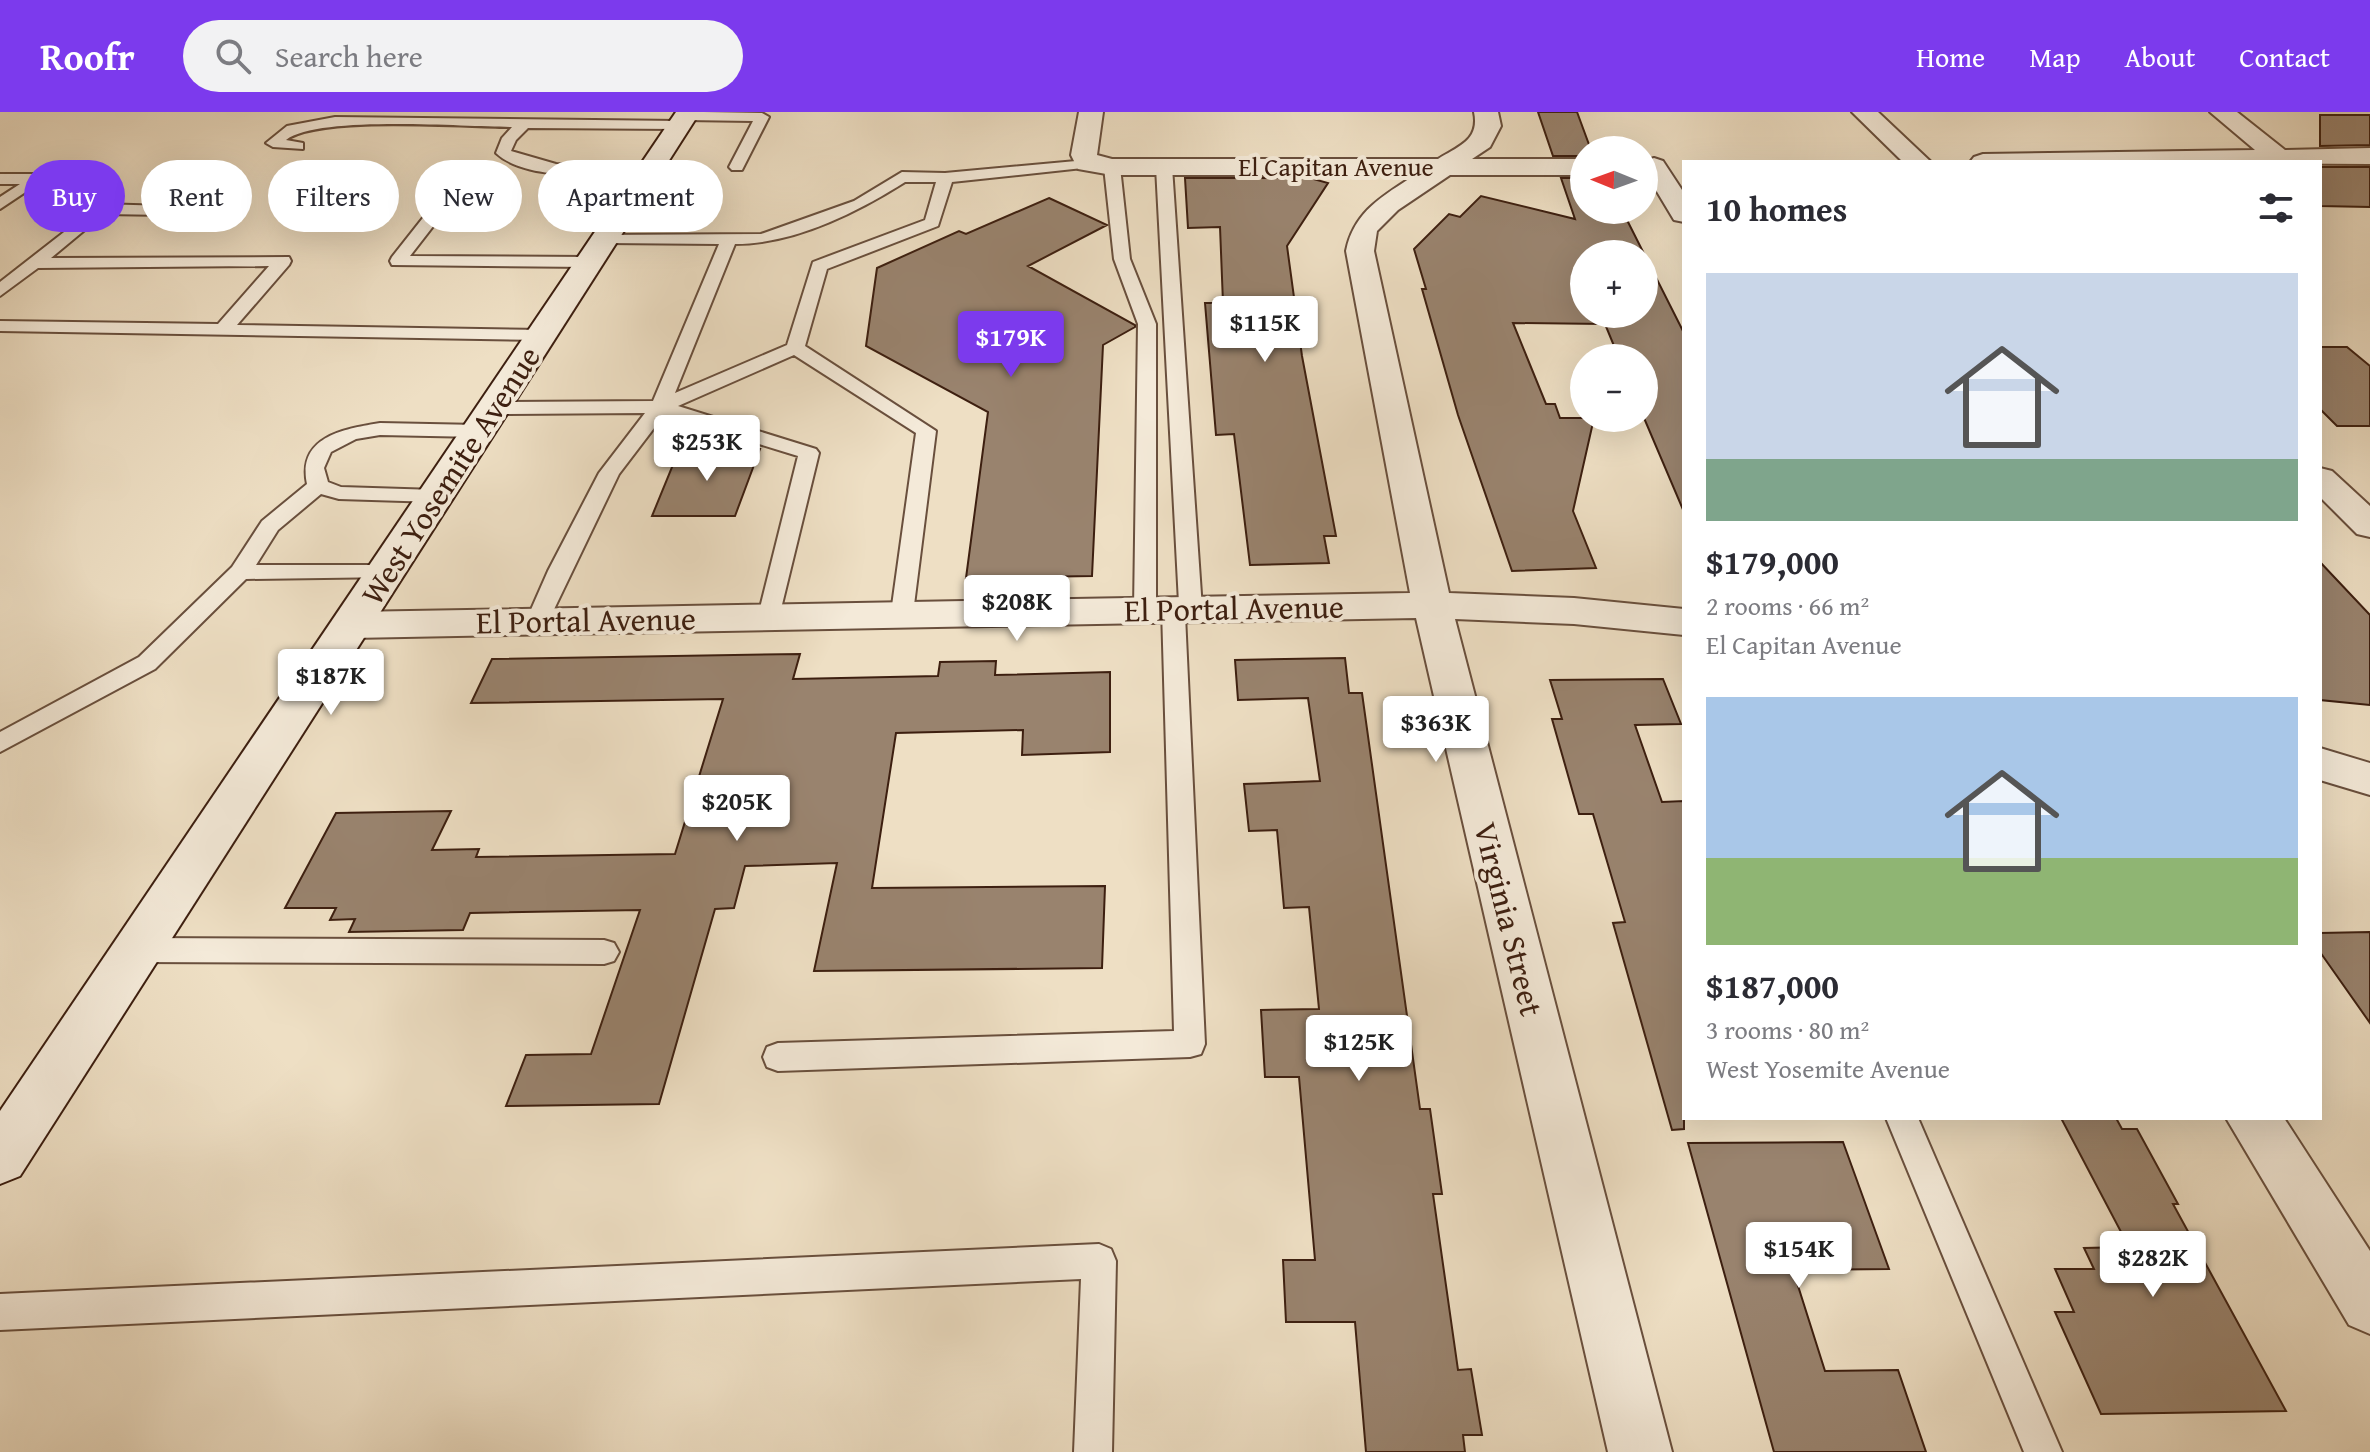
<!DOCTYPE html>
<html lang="en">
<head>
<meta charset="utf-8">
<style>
	body { margin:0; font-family:"Gentium Book Plus",serif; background:#f2f2f3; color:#2b2b33; height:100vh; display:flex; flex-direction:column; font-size:30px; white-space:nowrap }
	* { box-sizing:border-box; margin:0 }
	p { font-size:26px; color:#7c7c81 }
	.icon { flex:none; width:44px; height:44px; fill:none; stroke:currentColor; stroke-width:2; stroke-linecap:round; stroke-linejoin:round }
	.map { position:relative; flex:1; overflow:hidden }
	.panel { position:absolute; left:1682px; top:48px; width:640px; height:960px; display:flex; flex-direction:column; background:#fff; border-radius:0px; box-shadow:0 8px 32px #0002 }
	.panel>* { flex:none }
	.top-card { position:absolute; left:24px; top:48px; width:760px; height:72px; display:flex; gap:16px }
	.needle { width:52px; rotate:271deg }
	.controls { position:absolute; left:1570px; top:24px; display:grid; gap:16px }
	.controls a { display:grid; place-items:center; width:88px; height:88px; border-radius:50%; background:#fff; box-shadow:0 8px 32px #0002; font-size:40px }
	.price { position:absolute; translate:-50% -68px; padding:0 18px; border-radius:8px; background:#fff; color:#222; font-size:26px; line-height:52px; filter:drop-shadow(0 2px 4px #0008) }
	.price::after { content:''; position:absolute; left:50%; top:48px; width:24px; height:18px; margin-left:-12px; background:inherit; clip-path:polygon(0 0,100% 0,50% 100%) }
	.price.current { background:#7c3aed; color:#fff }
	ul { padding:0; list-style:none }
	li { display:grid; align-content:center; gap:16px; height:424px; padding:0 24px }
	li span { display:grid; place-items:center; height:248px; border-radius:0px; color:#555 }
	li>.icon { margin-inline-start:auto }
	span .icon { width:144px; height:144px; fill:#fffc; stroke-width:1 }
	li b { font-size:34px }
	h2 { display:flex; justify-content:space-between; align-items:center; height:96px; padding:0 24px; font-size:34px }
	.chip { padding:0 28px; border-radius:36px; background:#fff; box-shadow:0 8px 32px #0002; font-size:28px; line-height:72px }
	.chip.current { background:#7c3aed; color:#fff }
	header { display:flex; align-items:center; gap:48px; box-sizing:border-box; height:112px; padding:0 40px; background:#7c3aed; color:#fff }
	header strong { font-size:38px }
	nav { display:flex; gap:44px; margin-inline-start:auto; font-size:28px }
	.search { width:560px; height:72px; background:#f2f2f3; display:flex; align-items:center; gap:20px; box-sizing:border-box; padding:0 28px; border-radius:44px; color:#7c7c81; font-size:30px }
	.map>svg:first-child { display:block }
</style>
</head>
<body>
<header>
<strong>Roofr</strong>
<div class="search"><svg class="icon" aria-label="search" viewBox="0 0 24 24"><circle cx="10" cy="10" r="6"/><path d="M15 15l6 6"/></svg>Search here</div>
<nav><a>Home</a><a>Map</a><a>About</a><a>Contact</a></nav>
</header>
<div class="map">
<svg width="2370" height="1340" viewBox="0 0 2370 1340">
	<rect width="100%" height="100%" fill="#eedfc4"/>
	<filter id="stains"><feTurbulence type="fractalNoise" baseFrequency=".0025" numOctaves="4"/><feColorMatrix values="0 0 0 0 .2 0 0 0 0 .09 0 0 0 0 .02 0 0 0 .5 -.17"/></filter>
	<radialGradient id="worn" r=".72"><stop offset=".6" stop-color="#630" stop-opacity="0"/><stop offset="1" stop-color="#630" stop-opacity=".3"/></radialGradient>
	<path fill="#99836e" stroke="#3d1f10" stroke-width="2" fill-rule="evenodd" d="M 1538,0 L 1577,0 L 1591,38 L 1584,38 L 1584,44 L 1553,44 Z
		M 2320,3 L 2370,3 L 2370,33 L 2320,34 Z
		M 2320,55 L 2370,55 L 2370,95 L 2320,94 Z
		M 1185,66 L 1310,66 L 1328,71 L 1287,134 L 1302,244 L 1336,424 L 1324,424 L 1329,451 L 1250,453 L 1234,322 L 1216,323 L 1205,191 L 1223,191 L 1220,115 L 1188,116 Z
		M 1561,66 L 1584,66 L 1584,98 L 1614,98 L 1617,106 L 1626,106 L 1684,221 L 1684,400 L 1644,306 L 1644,246 L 1619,246 L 1605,212 L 1513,211 L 1546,292 L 1555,292 L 1560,306 L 1594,306 L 1573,399 L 1596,456 L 1512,459 L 1458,303 L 1422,177 L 1426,177 L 1414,137 L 1449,102 L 1460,105 L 1481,84 L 1575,107 ZM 1584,142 L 1644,142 L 1644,202 L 1584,202 Z
		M 1049,86 L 1107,113 L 1028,154 L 1135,213 L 1135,215 L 1103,233 L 1092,464 L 966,466 L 988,300 L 866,234 L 877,156 L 959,119 L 966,122 Z
		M 2320,235 L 2347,235 L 2370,254 L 2370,314 L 2337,314 L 2320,297 Z
		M 760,337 L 735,404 L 652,404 L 679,338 Z
		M 2320,450 L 2370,503 L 2370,593 L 2320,588 Z
		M 800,542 L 793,567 L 938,564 L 940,550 L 996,549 L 995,563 L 1110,560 L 1110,640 L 1022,643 L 1023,618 L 896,621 L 872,776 L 1105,774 L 1102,856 L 814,859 L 837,751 L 745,754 L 734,796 L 715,797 L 659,992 L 506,994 L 526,943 L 591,942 L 640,798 L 470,801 L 463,818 L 349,820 L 355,807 L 330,808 L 336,796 L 285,796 L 336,701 L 451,699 L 432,738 L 479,737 L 476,745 L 675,742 L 723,587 L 471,591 L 492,547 Z
		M 1345,546 L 1349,581 L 1362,581 L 1420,997 L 1430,997 L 1442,1082 L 1433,1082 L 1458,1258 L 1471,1257 L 1482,1323 L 1463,1323 L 1465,1340 L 1366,1340 L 1355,1210 L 1286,1210 L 1283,1148 L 1315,1148 L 1299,965 L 1265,965 L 1261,898 L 1319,897 L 1309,795 L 1284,796 L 1277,718 L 1249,719 L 1244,672 L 1320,669 L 1308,586 L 1238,588 L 1235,548 Z
		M 1663,567 L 1681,612 L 1635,613 L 1662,690 L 1684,689 L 1684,1017 L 1672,1018 L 1613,811 L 1625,810 L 1593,702 L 1579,702 L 1552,607 L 1562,607 L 1550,568 Z
		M 2370,820 L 2370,911 L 2320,840 L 2320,821 Z
		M 2061,1006 L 2116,1006 L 2122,1017 L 2137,1017 L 2178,1092 L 2173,1092 L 2286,1299 L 2101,1302 L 2055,1200 L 2074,1200 L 2055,1157 L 2094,1157 L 2084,1136 L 2129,1135 Z
		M 1843,1030 L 1889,1157 L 1793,1158 L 1825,1259 L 1898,1258 L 1926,1340 L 1774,1340 L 1688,1031 Z"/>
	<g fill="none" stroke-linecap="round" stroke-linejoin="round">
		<g stroke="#694f3d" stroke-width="4">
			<path id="lane" d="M 704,0 L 762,1 L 769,5 L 742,58 L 732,58 L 729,55 L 753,9 L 685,8 L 678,4 L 684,0 Z
				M 335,5 L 679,9 L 686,13 L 679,17 L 528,16 L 516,28 L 511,39 L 556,52 L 656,53 L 659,56 L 651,61 C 610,62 528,71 496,41 L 502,26 L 512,15 C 464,15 319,3 286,28 L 303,31 L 303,37 L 273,35 L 266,31 L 287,14 Z
				M 1087,48 L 1094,52 L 1092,55 L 952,70 L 938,114 L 827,157 L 805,234 L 936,319 L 913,501 L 910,506 L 894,506 L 891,501 L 916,321 L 794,243 L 678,294 L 816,337 L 819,341 L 778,509 L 762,509 L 758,504 L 798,344 L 664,303 L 619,362 L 546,514 L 530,514 L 526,509 L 548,459 L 599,361 L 645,301 L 494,302 L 484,296 L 494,290 L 653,289 L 719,132 L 606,131 L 600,129 L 600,123 L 761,122 L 854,89 L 902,60 L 945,61 ZM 905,70 L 936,70 L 925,108 L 813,150 L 787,233 L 675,281 L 735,132 C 794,132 856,101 905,70 Z
				M 1112,50 L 1120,55 L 1130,147 L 1156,212 L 1156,498 L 1153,503 L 1137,503 L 1134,498 L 1138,212 L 1114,147 L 1104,55 Z
				M 1164,50 L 1172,55 L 1202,497 L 1199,502 L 1185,503 L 1205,932 L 1201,942 L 1190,945 L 778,959 L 767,955 L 763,945 L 767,935 L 778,931 L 1174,919 L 1162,497 L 1165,492 L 1179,491 L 1156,55 Z
				M 0,62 L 37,62 L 45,67 L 0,97 L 0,85 L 20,72 L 0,72 Z
				M 447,81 L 455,86 L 410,144 L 590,145 L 598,150 L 590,155 L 392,153 L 390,149 L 392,145 L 441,83 Z
				M 100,92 L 234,96 L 234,102 L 228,104 L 104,102 L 51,146 L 289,145 L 291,149 L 289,153 L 237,213 L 542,218 L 551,223 L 542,228 L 0,219 L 0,209 L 218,212 L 269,154 L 38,156 L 0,184 L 0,170 Z
				M 380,311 L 479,313 L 489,319 L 479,325 L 380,323 L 356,327 L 331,340 L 324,356 L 328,370 L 341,375 L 436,378 L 446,384 L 436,390 L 339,387 L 321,382 L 278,418 L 256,453 L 386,453 L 394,455 L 397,460 L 394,465 L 246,467 L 155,557 L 0,640 L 0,620 L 139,545 L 232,455 L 262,409 L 307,372 C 297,325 343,317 380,311 Z
				M 138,826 L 604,828 L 614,831 L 619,840 L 614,849 L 604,852 L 138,850 L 128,846 L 124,838 L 128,830 Z
				M 1886,1006 L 1918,1006 L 2062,1340 L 2024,1340 Z
				M 1099,1132 L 1111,1137 L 1116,1149 L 1112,1340 L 1074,1340 L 1081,1167 L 0,1218 L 0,1182 Z"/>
		</g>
		<g stroke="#694f3d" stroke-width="4">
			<path id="street" d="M 1079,0 L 1103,0 L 1097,43 L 1112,47 L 1438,47 C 1459,34 1480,28 1474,0 L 1498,0 L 1501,14 L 1490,35 L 1472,47 L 1584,47 L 1584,63 L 1450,63 L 1398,98 L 1377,119 L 1374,139 L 1449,481 L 1574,486 L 1684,497 L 1684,523 L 1574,512 L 1455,507 L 1672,1340 L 1608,1340 L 1416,506 L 352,526 L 338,522 L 332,513 L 338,504 L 352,500 L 1410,481 L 1346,139 C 1354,99 1383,84 1415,63 L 1112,63 L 1078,57 L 1071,43 Z
				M 1852,0 L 1878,0 L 1931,50 L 1903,50 Z
				M 2210,0 L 2237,0 L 2285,38 L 2370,36 L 2370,52 L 1970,50 L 1974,45 L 1983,42 L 2255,38 Z
				M 1654,46 L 1663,49 L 1684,81 L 1684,110 L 1674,108 L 1644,58 L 1645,49 Z
				M 2320,356 L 2332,359 L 2370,394 L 2370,425 L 2357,422 L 2320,385 Z
				M 2320,636 L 2370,651 L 2370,683 L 2320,668 Z
				M 2226,1006 L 2284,1006 L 2370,1139 L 2370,1222 L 2349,1213 Z"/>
		</g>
		<g stroke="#3d1f10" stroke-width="4">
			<path id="secondary" d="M 676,0 L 700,0 L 20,1064 L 0,1072 L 0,999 Z"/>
		</g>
		<use href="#lane" fill="#f4ead9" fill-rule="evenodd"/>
		<use href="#street" fill="#f4ead9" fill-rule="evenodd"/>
		<use href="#secondary" fill="#f4ead9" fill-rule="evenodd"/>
	</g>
	<g text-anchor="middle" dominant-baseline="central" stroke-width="8" stroke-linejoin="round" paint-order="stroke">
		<g font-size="26" fill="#3d1f10" stroke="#f4ead9">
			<text x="1336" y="54">El Capitan Avenue</text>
		</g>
		<g font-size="32" fill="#3d1f10" stroke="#f4ead9">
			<text transform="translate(450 363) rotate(-57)">West Yosemite Avenue</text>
			<text transform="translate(1234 496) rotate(-1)">El Portal Avenue</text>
			<text transform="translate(586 508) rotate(-1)">El Portal Avenue</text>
			<text transform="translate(1509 807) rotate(76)">Virginia Street</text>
		</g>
	</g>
	<rect width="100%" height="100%" filter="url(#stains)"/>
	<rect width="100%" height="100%" fill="url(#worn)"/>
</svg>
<div class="controls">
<a><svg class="needle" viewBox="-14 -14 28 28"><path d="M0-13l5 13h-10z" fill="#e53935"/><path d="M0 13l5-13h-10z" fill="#7c7c81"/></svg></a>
<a>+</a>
<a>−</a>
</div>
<b class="price" style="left:1265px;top:252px">$115K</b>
<b class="price current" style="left:1011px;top:267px">$179K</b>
<b class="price" style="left:707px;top:371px">$253K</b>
<b class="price" style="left:1017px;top:531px">$208K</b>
<b class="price" style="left:331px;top:605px">$187K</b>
<b class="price" style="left:1436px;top:652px">$363K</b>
<b class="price" style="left:737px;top:731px">$205K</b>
<b class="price" style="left:1359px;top:971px">$125K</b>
<b class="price" style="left:1799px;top:1178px">$154K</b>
<b class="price" style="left:2153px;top:1187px">$282K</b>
<div class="top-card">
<a class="chip current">Buy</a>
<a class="chip">Rent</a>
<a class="chip">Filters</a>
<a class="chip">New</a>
<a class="chip">Apartment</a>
</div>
<section class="panel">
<h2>10 homes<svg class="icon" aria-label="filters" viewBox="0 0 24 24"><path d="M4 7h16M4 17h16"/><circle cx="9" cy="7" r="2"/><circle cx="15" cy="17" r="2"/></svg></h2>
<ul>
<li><span style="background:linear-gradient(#c9d6e8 75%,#7fa58c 0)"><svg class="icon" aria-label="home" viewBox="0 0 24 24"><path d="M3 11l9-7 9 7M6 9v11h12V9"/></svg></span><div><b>$179,000</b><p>2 rooms · 66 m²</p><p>El Capitan Avenue</p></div></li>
<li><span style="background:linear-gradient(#a9c7e8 65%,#8fb573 0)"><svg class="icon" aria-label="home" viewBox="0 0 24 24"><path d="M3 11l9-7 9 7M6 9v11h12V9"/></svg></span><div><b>$187,000</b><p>3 rooms · 80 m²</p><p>West Yosemite Avenue</p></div></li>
</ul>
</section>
</div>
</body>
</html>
